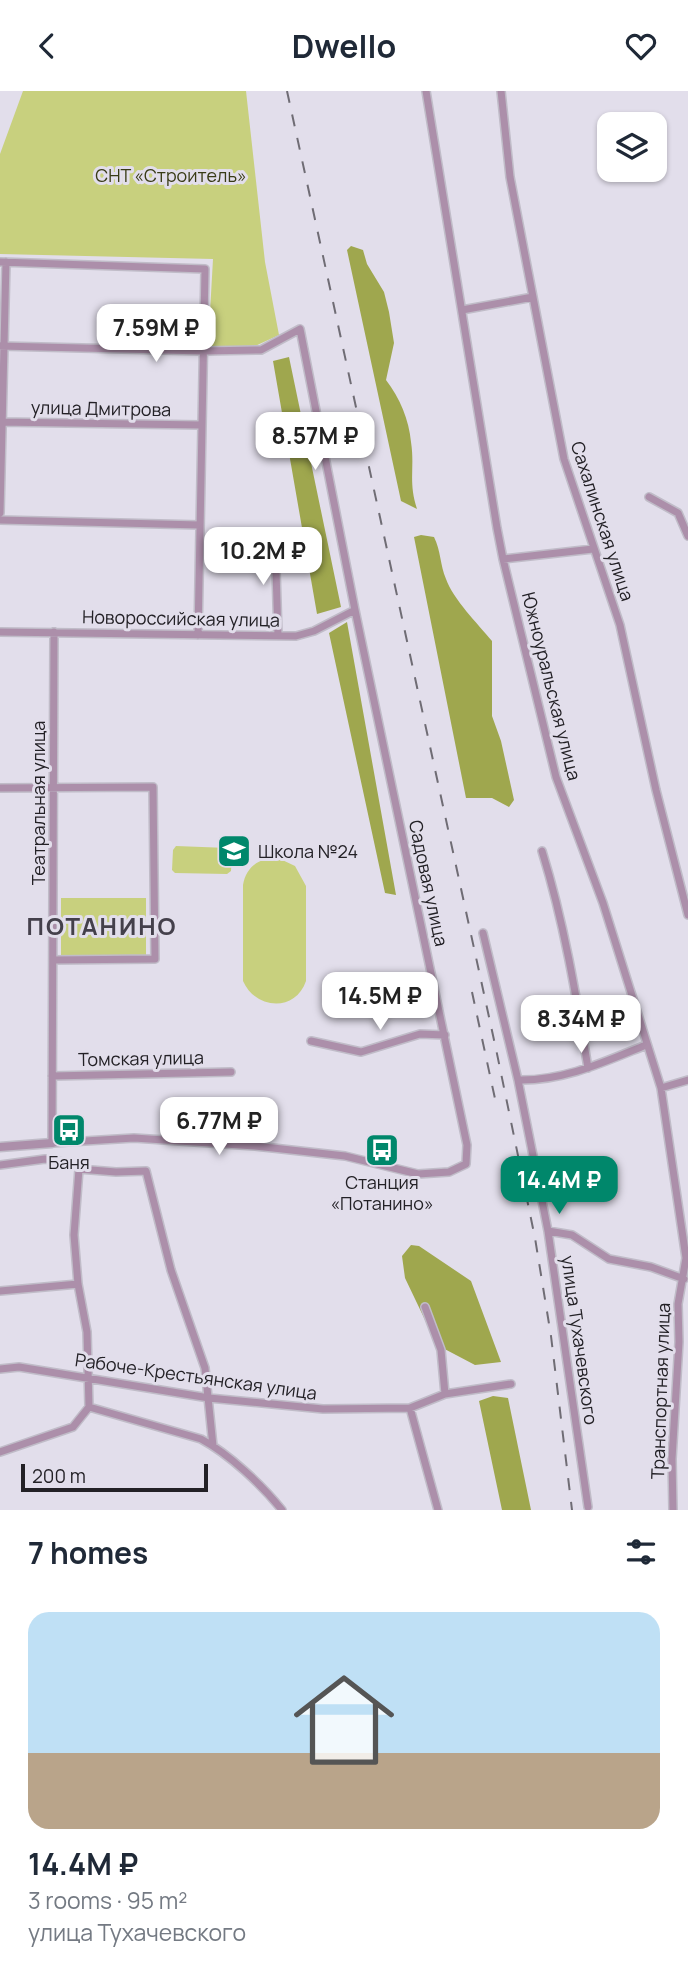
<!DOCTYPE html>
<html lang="en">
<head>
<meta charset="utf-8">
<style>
	body { margin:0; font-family:Manrope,sans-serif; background:#f6f6f7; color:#1f2937; height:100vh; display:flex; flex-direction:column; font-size:26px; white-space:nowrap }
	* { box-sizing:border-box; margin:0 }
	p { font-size:23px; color:#747a83 }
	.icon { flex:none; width:38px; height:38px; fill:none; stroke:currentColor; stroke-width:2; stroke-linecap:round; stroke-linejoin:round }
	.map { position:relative; height:1419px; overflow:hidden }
	.panel { display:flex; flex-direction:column; background:#fff; flex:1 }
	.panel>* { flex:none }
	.tools { position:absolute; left:597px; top:21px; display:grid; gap:14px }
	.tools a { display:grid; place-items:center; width:70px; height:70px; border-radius:14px; background:#fff; box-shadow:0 2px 5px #0004; font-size:35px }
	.scale { position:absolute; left:21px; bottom:18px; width:187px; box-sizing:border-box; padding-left:7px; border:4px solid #232126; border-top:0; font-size:19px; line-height:24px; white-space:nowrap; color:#232126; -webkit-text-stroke:5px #e2deeb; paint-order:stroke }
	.price { position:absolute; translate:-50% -60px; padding:0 16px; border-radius:14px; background:#fff; color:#222; font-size:23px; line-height:46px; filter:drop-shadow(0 2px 4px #0008) }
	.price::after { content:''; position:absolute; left:50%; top:42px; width:21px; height:16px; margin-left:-10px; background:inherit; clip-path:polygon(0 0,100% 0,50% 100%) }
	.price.current { background:#00876b; color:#fff }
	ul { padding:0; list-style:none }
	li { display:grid; align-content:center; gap:14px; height:371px; padding:0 28px }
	li span { display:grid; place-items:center; height:217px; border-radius:21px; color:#555 }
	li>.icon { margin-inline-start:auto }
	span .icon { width:126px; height:126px; fill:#fffc; stroke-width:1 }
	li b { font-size:30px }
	h2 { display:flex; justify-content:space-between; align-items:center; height:84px; padding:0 28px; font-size:30px }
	header { display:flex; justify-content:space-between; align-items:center; height:91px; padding:0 28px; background:#fff; font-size:32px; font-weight:700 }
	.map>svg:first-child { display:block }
</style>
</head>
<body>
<header><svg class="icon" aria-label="back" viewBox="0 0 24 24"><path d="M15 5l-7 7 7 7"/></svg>Dwello<svg class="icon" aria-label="heart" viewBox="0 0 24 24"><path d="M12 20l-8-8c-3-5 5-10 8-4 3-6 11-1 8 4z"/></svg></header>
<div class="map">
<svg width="688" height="1419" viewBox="0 0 688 1419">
	<rect width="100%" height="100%" fill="#e2deeb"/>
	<path fill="#c8d07e" d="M 23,0 L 246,0 L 265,171 L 279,244 L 251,257 L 208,257 L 213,168 L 0,163 L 0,63 Z
		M 176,755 L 228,757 L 232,761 L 231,780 L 227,783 L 175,782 L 172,779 L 173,759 Z
		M 276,766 L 295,775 L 306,795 L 306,890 C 295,922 255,918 243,890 L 243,794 C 246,776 258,768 276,766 Z
		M 61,807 L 146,807 L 146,865 L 61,865 Z"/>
	<path fill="#9fa74e" d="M 351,155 L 363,159 L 367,173 L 384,201 L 389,221 L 394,252 L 386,289 C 400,307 409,329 411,351 C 415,377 408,391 417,418 L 401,410 L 347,159 Z
		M 289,266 L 341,516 L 317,523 L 273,270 Z
		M 421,444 L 434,446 C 441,460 440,474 446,488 C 453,508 478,533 492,550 L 492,625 L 501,650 L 514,709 L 509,716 L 492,707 L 466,707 L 414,446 Z
		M 347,531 L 396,804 L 385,802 L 329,542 Z
		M 411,1154 L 419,1155 L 471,1190 L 501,1271 L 475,1274 L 437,1254 L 405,1187 L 402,1165 Z
		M 493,1305 L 508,1307 L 531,1419 L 502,1419 L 479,1310 Z"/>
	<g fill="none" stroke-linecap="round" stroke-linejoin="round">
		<g stroke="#c0bcc8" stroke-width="10">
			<path id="minor" d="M 426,0 L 497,437 L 503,468 L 556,686 L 603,812 L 661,997 L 686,1167 L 678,1213 L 679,1251 L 672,1368 L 673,1419
				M 501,0 L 510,86 L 564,368 L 620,534 L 656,699 L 688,824
				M 0,171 L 205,178 L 198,544
				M 462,219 L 533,206
				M 0,255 L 204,260 L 261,259 L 300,238 L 355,519 L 467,1054 L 466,1073 L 449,1081 L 418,1083 L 345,1065 L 255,1055 L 134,1047 L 52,1052 L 54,541
				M 0,331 L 202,334
				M 649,406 L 678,422 L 688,445
				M 0,422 L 6,171
				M 0,429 L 200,434
				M 275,446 L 278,545
				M 503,468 L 593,458
				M 0,541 L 296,545 L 314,540 L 355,519
				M 0,697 L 153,696 L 155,868 L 53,869
				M 542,760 C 564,831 576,904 588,977
				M 483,842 L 518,989 L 548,1140 L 588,1416
				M 311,950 L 361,961 L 420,943 L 445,944
				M 52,985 L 231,981
				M 518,989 C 564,990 604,971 646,954
				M 661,997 L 688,989
				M 0,1074 L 45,1068 L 69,1072 L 79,1078 L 116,1081 L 146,1080 L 171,1179 L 205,1277 L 213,1355
				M 79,1078 L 74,1144 L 78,1193 L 87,1241 L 89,1316
				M 548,1140 L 572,1144 L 609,1168 L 651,1176 L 684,1188
				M 0,1200 L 78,1193
				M 425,1216 L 441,1259 L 445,1303
				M 0,1278 L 19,1276 L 209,1307 L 323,1318 L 410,1317 L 445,1303 L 511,1293
				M 410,1317 L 438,1419
				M 0,1361 L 73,1336 L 89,1316 L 201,1348 C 229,1363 262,1394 282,1419"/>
		</g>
		<g stroke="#c0bcc8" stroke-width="11">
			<path id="tertiary" d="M 0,1056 L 52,1052"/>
		</g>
		<use href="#minor" stroke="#ac8faa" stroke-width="7"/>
		<use href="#tertiary" stroke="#ac8faa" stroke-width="8"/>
		<path stroke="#6f6c74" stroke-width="2" stroke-dasharray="12 12" stroke-linecap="butt" d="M 287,0 L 496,958 L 535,1147 L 551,1245 L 572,1419
			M 472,901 L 497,1017"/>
	</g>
	<defs>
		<g id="school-square" transform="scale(1.75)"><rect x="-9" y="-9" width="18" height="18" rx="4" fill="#00876b" stroke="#e2deeb"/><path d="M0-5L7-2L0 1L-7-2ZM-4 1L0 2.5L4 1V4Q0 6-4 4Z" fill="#fff"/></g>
		<g id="bus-square" transform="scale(1.75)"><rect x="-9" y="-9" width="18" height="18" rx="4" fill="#00876b" stroke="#e2deeb"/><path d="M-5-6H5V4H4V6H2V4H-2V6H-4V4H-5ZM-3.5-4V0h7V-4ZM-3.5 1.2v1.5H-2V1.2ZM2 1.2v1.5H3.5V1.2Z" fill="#fff"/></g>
	</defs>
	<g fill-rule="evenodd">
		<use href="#school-square" x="234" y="760"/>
		<use href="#bus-square" x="69" y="1039"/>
		<use href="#bus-square" x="382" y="1059"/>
	</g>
	<g text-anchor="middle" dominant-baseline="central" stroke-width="6" stroke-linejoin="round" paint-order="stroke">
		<g font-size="18" fill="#383b15" stroke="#e2deeb">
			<text x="171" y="84">СНТ «Строитель»</text>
		</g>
		<g font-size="18" fill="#232126" stroke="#e2deeb">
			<text transform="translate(101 317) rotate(1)">улица Дмитрова</text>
			<text transform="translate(603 430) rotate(72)">Сахалинская улица</text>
			<text transform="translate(181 527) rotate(1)">Новороссийская улица</text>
			<text transform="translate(552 595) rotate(76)">Южноуральская улица</text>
			<text transform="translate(38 712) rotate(-90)">Театральная улица</text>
			<text transform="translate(429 792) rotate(78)">Садовая улица</text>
			<text transform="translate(141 967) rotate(-1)">Томская улица</text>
			<text transform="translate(580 1249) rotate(82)">улица Тухачевского</text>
			<text transform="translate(196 1285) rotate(8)">Рабоче-Крестьянская улица</text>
			<text transform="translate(660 1300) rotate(-88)">Транспортная улица</text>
		</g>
		<g font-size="18" fill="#232126" stroke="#e2deeb">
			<text x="258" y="760" text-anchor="start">Школа №24</text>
			<text x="69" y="1071">Баня</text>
			<text x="382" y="1091">Станция<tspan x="382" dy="21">«Потанино»</tspan></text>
		</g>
		<g font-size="24" font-weight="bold" letter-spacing="2" fill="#44404b" stroke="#e2deeb">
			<text x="102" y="834">ПОТАНИНО</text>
		</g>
	</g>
</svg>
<div class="tools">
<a><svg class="icon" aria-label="layers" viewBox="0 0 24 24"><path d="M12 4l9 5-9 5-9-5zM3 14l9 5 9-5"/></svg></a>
</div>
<div class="scale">200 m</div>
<b class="price" style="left:156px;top:273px">7.59M ₽</b>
<b class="price" style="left:315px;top:381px">8.57M ₽</b>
<b class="price" style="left:263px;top:496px">10.2M ₽</b>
<b class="price" style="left:380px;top:941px">14.5M ₽</b>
<b class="price" style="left:581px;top:964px">8.34M ₽</b>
<b class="price" style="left:219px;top:1066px">6.77M ₽</b>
<b class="price current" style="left:559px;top:1125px">14.4M ₽</b>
</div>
<section class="panel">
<h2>7 homes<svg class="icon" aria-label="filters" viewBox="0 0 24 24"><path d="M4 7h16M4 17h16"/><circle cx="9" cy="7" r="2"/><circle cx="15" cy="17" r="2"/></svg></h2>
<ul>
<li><span style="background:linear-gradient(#bfe0f5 65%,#b9a48a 0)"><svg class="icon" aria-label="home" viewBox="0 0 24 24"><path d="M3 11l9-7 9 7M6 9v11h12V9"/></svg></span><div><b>14.4M ₽</b><p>3 rooms · 95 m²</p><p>улица Тухачевского</p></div></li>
</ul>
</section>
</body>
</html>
